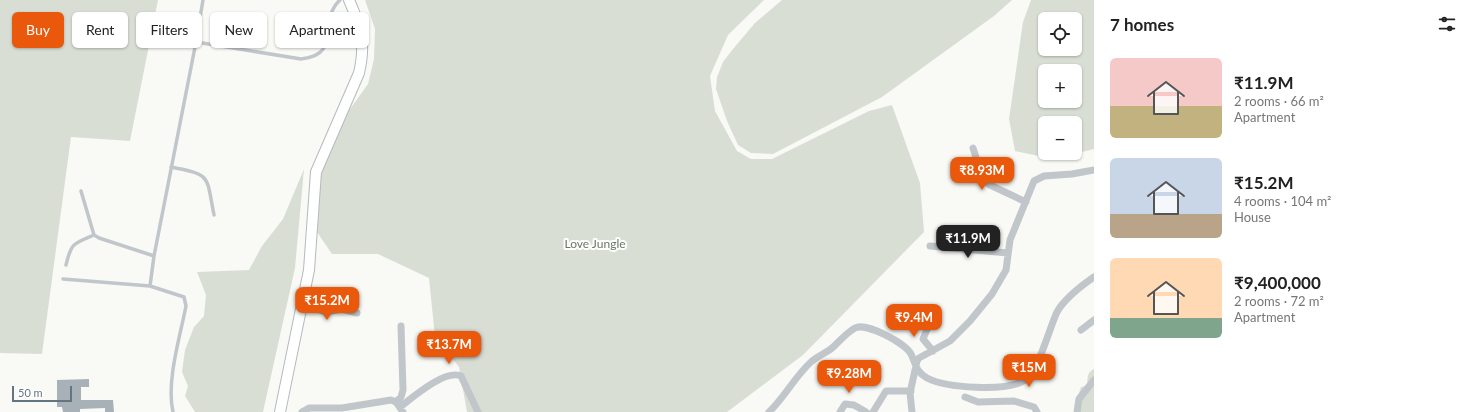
<!DOCTYPE html>
<html lang="en">
<head>
<meta charset="utf-8">
<style>
	body { margin:0; font-family:Lato,sans-serif; background:#f2f2f2; color:#222; height:100vh; display:flex; flex-direction:column; font-size:15px; white-space:nowrap }
	* { box-sizing:border-box; margin:0 }
	p { font-size:13px; color:#767676 }
	.icon { flex:none; width:22px; height:22px; fill:none; stroke:currentColor; stroke-width:2; stroke-linecap:round; stroke-linejoin:round }
	.map { position:relative; flex:1; overflow:hidden }
	.sheet { display:flex; flex-direction:column; background:#fff; width:380px }
	.sheet>* { flex:none }
	.guide { position:absolute; left:12px; top:12px; width:380px; height:36px; display:flex; gap:8px }
	.fabs { position:absolute; left:1038px; top:12px; display:grid; gap:8px }
	.fabs a { display:grid; place-items:center; width:44px; height:44px; border-radius:6px; background:#fff; box-shadow:0 1px 3px #0004; font-size:20px }
	.scale { position:absolute; left:12px; bottom:10px; width:60px; box-sizing:border-box; padding-left:4px; border:2px solid #637581; border-top:0; font-size:11px; line-height:14px; white-space:nowrap; color:#637581; -webkit-text-stroke:3px #fff; paint-order:stroke }
	.price { position:absolute; translate:-50% -34px; padding:0 9px; border-radius:8px; background:#ea580c; color:#fff; font-size:13px; line-height:26px; filter:drop-shadow(0 1px 2px #0008) }
	.price::after { content:''; position:absolute; left:50%; top:24px; width:12px; height:9px; margin-left:-6px; background:inherit; clip-path:polygon(0 0,100% 0,50% 100%) }
	.price.selected { background:#222; color:#fff }
	ul { padding:0; list-style:none }
	li { display:flex; align-items:center; gap:12px; height:100px; padding:0 16px }
	li span { display:grid; place-items:center; flex:none; width:112px; height:80px; border-radius:6px; color:#555 }
	li>.icon { margin-inline-start:auto }
	span .icon { width:48px; height:48px; fill:#fffc; stroke-width:1 }
	li b { font-size:17px }
	h2 { display:flex; justify-content:space-between; align-items:center; height:48px; padding:0 16px; font-size:17px }
	.chip { padding:0 14px; border-radius:6px; background:#fff; box-shadow:0 1px 3px #0004; font-size:14px; line-height:36px }
	.chip.selected { background:#ea580c; color:#fff }
	main { display:flex; flex:1; min-height:0 }
	.map>svg:first-child { display:block }
</style>
</head>
<body>
<main>
<div class="map">
<svg width="1094" height="412" viewBox="0 0 1094 412">
	<rect width="100%" height="100%" fill="#f9f9f6"/>
	<path fill="#d9ded5" fill-rule="evenodd" d="M 0,0 L 158,0 L 130,141 L 71,137 L 42,354 L 0,353 Z
		M 365,0 L 764,0 L 728,35 L 710,76 L 715,111 L 737,151 L 751,159 L 772,159 L 869,111 L 892,105 L 920,183 L 924,232 L 803,355 L 727,412 L 467,412 L 459,367 L 435,337 L 429,278 L 378,254 L 332,254 L 317,232 L 318,181 L 342,120 L 368,84 L 374,59 L 375,29 Z
		M 782,0 L 1012,0 L 994,16 L 882,97 L 773,154 L 751,153 L 738,145 L 727,121 L 716,89 L 717,77 L 723,62 L 733,49 L 755,23 Z
		M 1031,0 L 1094,0 L 1094,149 L 1053,159 L 1015,151 L 1009,119 L 1023,22 ZM 1045,19 L 1075,19 L 1075,49 L 1045,49 ZM 1045,71 L 1075,71 L 1075,101 L 1045,101 ZM 1045,123 L 1075,123 L 1075,153 L 1045,153 Z
		M 304,169 L 295,268 L 263,412 L 195,412 L 185,396 L 188,386 L 182,372 L 185,350 L 194,327 L 204,316 L 206,295 L 197,272 L 249,270 L 262,246 L 283,219 Z
		M 1094,369 L 1094,412 L 1080,412 L 1078,396 L 1081,387 L 1087,386 C 1088,378 1086,373 1094,369 Z"/>
	<path fill="#a8b1b7" d="M 89,379 L 89,387 L 81,387 L 81,400 L 113,400 L 114,412 L 105,412 L 105,408 L 80,409 L 80,412 L 63,412 L 62,407 L 57,407 L 57,380 Z"/>
	<g fill="none" stroke-linecap="round" stroke-linejoin="round">
		<g stroke="#b4babe" stroke-width="12">
			<path id="secondary" d="M 280,412 L 309,270 L 316,172 L 359,73 C 366,43 361,27 349,0"/>
		</g>
		<path stroke="#c1c6ca" stroke-width="3.5" d="M 196,42 L 301,59 C 343,55 317,21 340,0
			M 171,167 C 212,175 206,175 214,215
			M 81,191 L 94,235 L 99,238 L 154,256
			M 66,265 C 71,243 74,243 94,235
			M 63,279 L 150,286 L 184,297 L 186,306 C 180,337 166,382 173,412
			M 150,286 L 154,256 L 196,42 L 203,0"/>
		<path stroke="#c1c6ca" stroke-width="7" d="M 973,148 L 983,179 L 990,185 L 1026,202
			M 930,246 L 1008,253
			M 302,305 L 326,312 L 342,309 L 357,313
			M 931,320 L 923,339 L 933,351
			M 1081,330 L 1094,320
			M 965,397 L 978,402 L 1014,401 L 1034,407 L 1037,412
			M 396,402 L 401,397 L 403,390 L 401,326
			M 400,407 C 413,397 445,369 461,376 L 478,412
			M 302,412 L 309,408 L 342,408 L 391,400 L 396,402 L 403,412
			M 769,412 C 785,397 795,376 812,361 C 818,356 826,353 832,348 C 839,342 846,333 855,328 C 866,322 905,343 911,354 C 916,364 915,371 927,378 C 946,388 1007,392 1025,380 C 1039,370 1049,329 1057,312 C 1065,298 1081,286 1094,277
			M 840,412 L 845,404 L 854,405 L 866,412
			M 873,412 L 886,391 L 911,391
			M 912,412 L 910,393 L 917,361 L 919,358 L 950,341 L 970,321 L 992,294 L 1006,270 L 1010,240 L 1034,181 L 1044,176 L 1072,174 L 1094,170
			M 1077,412 L 1079,399 L 1094,380"/>
		<use href="#secondary" stroke="#fff" stroke-width="10"/>
	</g>
	<g text-anchor="middle" dominant-baseline="central" stroke-width="4" stroke-linejoin="round" paint-order="stroke">
		<g font-size="12" fill="#677962" stroke="#fff">
			<text x="595" y="243">Love Jungle</text>
		</g>
	</g>
</svg>
<div class="fabs">
<a><svg class="icon" aria-label="locate" viewBox="0 0 24 24"><circle cx="12" cy="12" r="6"/><path d="M12 2v4M12 18v4M2 12h4M18 12h4"/></svg></a>
<a>+</a>
<a>−</a>
</div>
<div class="scale">50 m</div>
<b class="price" style="left:982px;top:191px">₹8.93M</b>
<b class="price selected" style="left:968px;top:259px">₹11.9M</b>
<b class="price" style="left:327px;top:321px">₹15.2M</b>
<b class="price" style="left:914px;top:338px">₹9.4M</b>
<b class="price" style="left:449px;top:365px">₹13.7M</b>
<b class="price" style="left:1029px;top:388px">₹15M</b>
<b class="price" style="left:849px;top:394px">₹9.28M</b>
<div class="guide">
<a class="chip selected">Buy</a>
<a class="chip">Rent</a>
<a class="chip">Filters</a>
<a class="chip">New</a>
<a class="chip">Apartment</a>
</div>
</div>
<section class="sheet">
<h2>7 homes<svg class="icon" aria-label="filters" viewBox="0 0 24 24"><path d="M4 7h16M4 17h16"/><circle cx="9" cy="7" r="2"/><circle cx="15" cy="17" r="2"/></svg></h2>
<ul>
<li><span style="background:linear-gradient(#f6c9c9 60%,#c2b280 0)"><svg class="icon" aria-label="home" viewBox="0 0 24 24"><path d="M3 11l9-7 9 7M6 9v11h12V9"/></svg></span><div><b>₹11.9M</b><p>2 rooms · 66 m²</p><p>Apartment</p></div></li>
<li><span style="background:linear-gradient(#c9d6e8 70%,#b9a48a 0)"><svg class="icon" aria-label="home" viewBox="0 0 24 24"><path d="M3 11l9-7 9 7M6 9v11h12V9"/></svg></span><div><b>₹15.2M</b><p>4 rooms · 104 m²</p><p>House</p></div></li>
<li><span style="background:linear-gradient(#ffd9b3 75%,#7fa58c 0)"><svg class="icon" aria-label="home" viewBox="0 0 24 24"><path d="M3 11l9-7 9 7M6 9v11h12V9"/></svg></span><div><b>₹9,400,000</b><p>2 rooms · 72 m²</p><p>Apartment</p></div></li>
</ul>
</section>
</main>
</body>
</html>
